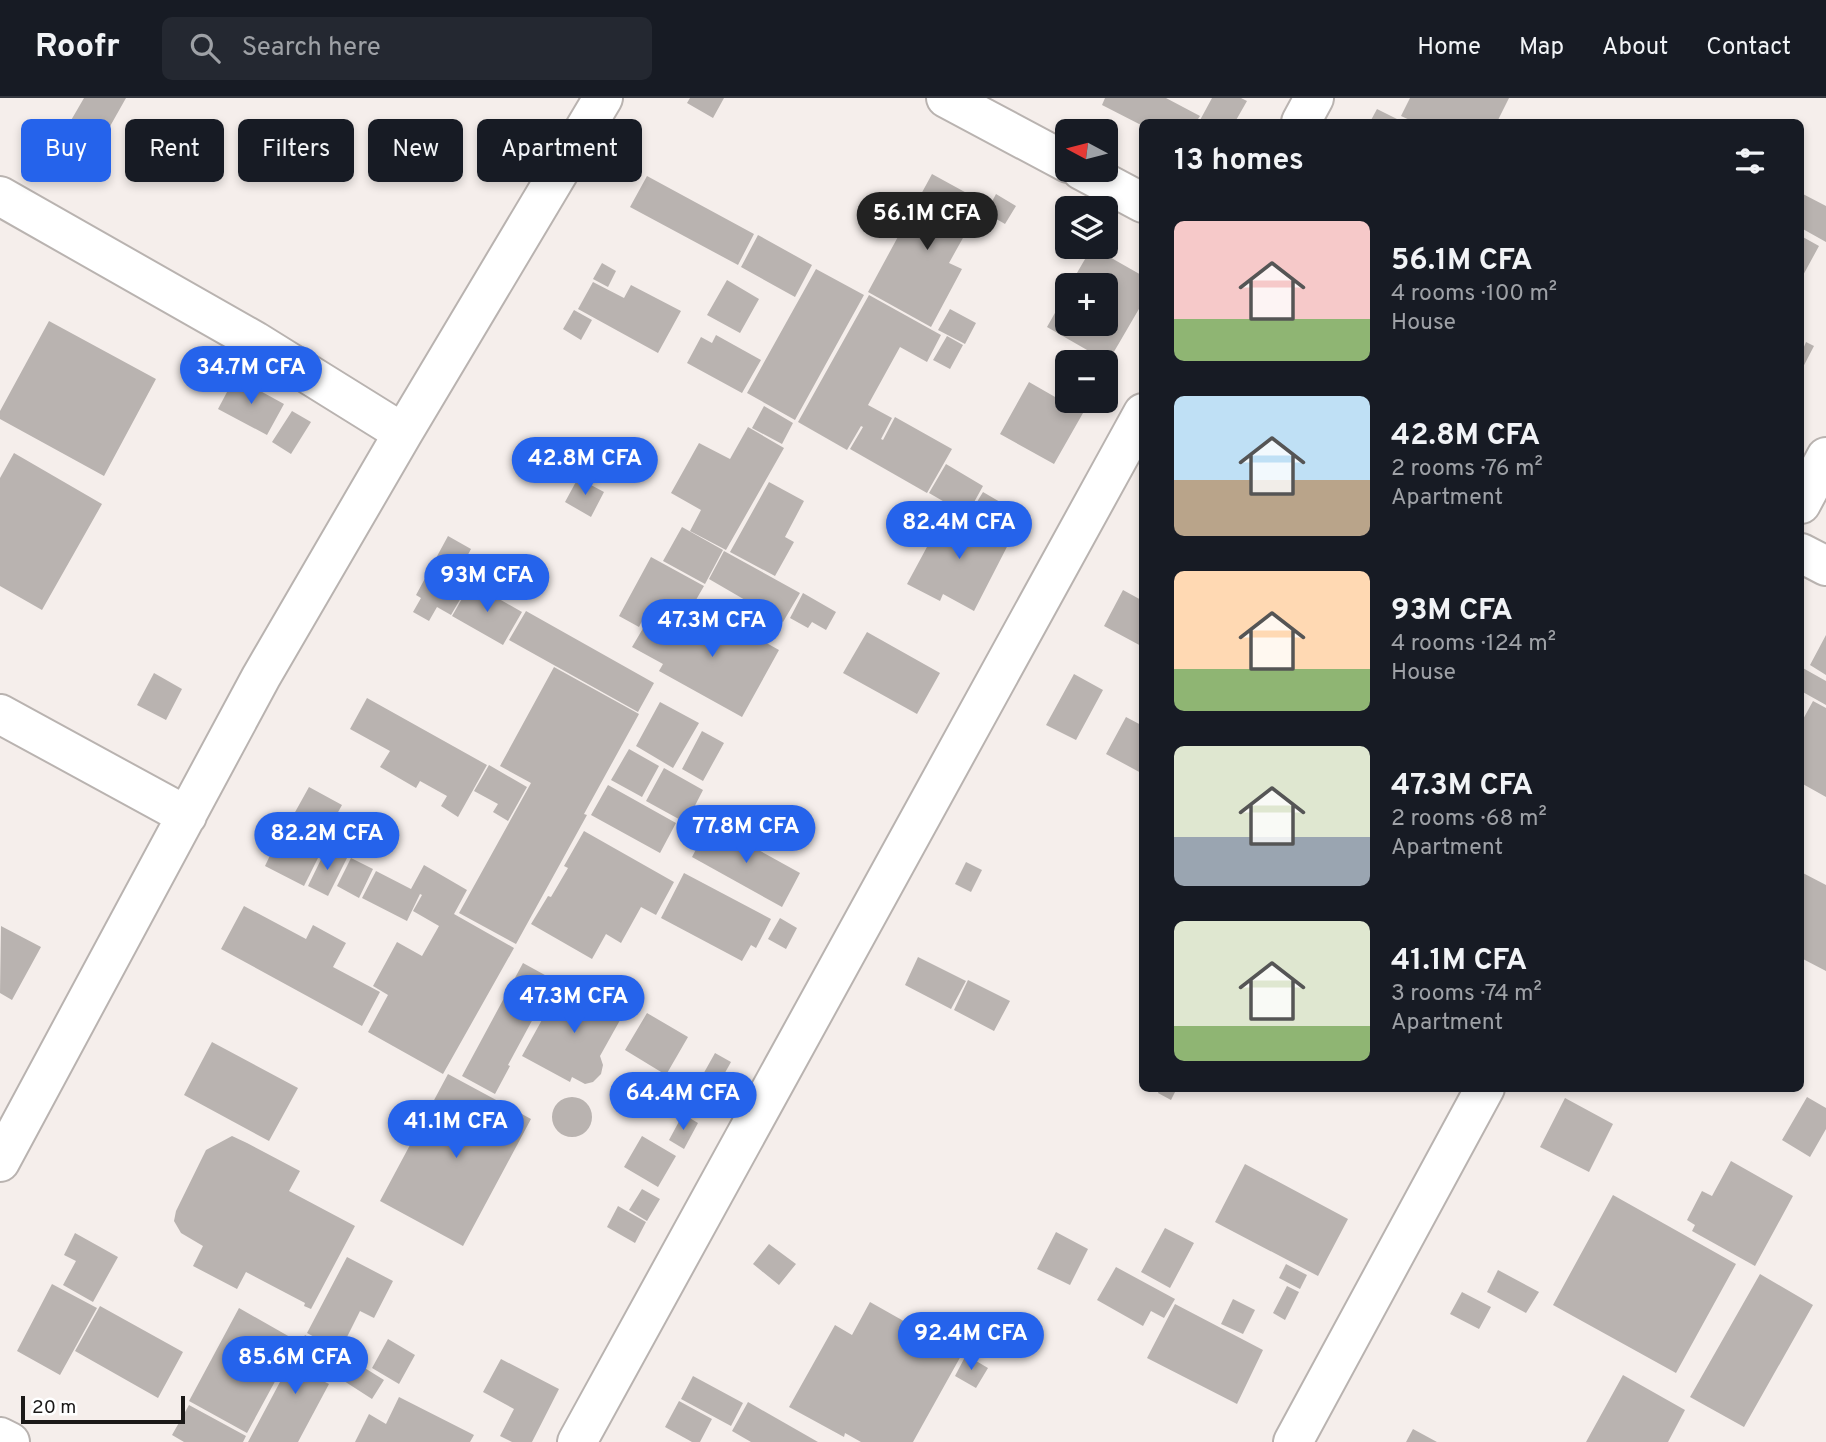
<!DOCTYPE html>
<html lang="en">
<head>
<meta charset="utf-8">
<style>
	body { margin:0; font-family:Overpass,sans-serif; background:#242831; color:#f1f3f6; height:100vh; display:flex; flex-direction:column; font-size:26px; white-space:nowrap }
	* { box-sizing:border-box; margin:0 }
	p { font-size:23px; color:#9ea1a6 }
	.icon { flex:none; width:38px; height:38px; fill:none; stroke:currentColor; stroke-width:2; stroke-linecap:round; stroke-linejoin:round }
	.map { position:relative; flex:1; overflow:hidden }
	.panel { position:absolute; left:1139px; top:21px; width:665px; height:973px; display:flex; flex-direction:column; background:#171b24; border-radius:10px; box-shadow:0 4px 10px #0003 }
	.panel>* { flex:none }
	.guide { position:absolute; left:21px; top:21px; width:665px; height:63px; display:flex; gap:14px }
	.needle { width:46px; rotate:277deg }
	.tools { position:absolute; left:1055px; top:21px; display:grid; gap:14px }
	.tools a { display:grid; place-items:center; width:63px; height:63px; border-radius:10px; background:#171b24; box-shadow:0 4px 10px #0003; font-size:35px }
	.scale { position:absolute; left:21px; bottom:18px; width:164px; box-sizing:border-box; padding-left:7px; border:4px solid #1b1918; border-top:0; font-size:19px; line-height:24px; white-space:nowrap; color:#1b1918; -webkit-text-stroke:5px #fff; paint-order:stroke }
	.price { position:absolute; translate:-50% -60px; padding:0 16px; border-radius:24px; background:#2563eb; color:#fff; font-size:23px; line-height:46px; filter:drop-shadow(0 2px 4px #0008) }
	.price::after { content:''; position:absolute; left:50%; top:42px; width:21px; height:16px; margin-left:-10px; background:inherit; clip-path:polygon(0 0,100% 0,50% 100%) }
	.price.selected { background:#222; color:#fff }
	ul { padding:0; list-style:none }
	li { display:flex; align-items:center; gap:21px; height:175px; padding:0 35px }
	li span { display:grid; place-items:center; flex:none; width:196px; height:140px; border-radius:10px; color:#555 }
	li>.icon { margin-inline-start:auto }
	span .icon { width:84px; height:84px; fill:#fffc; stroke-width:1 }
	li b { font-size:30px }
	h2 { display:flex; justify-content:space-between; align-items:center; height:84px; padding:0 35px; font-size:30px }
	.tag { padding:0 24px; border-radius:10px; background:#171b24; box-shadow:0 4px 10px #0003; font-size:24px; line-height:63px }
	.tag.selected { background:#2563eb; color:#fff }
	header { display:flex; align-items:center; gap:42px; box-sizing:border-box; height:98px; padding:0 35px; background:#171b24; border-bottom:2px solid #363941 }
	header strong { font-size:33px }
	nav { display:flex; gap:38px; margin-inline-start:auto; font-size:24px }
	.search { width:490px; height:63px; background:#242831; display:flex; align-items:center; gap:18px; box-sizing:border-box; padding:0 24px; border-radius:10px; color:#9ea1a6; font-size:26px }
	.map>svg:first-child { display:block }
</style>
</head>
<body>
<header>
<strong>Roofr</strong>
<div class="search"><svg class="icon" aria-label="search" viewBox="0 0 24 24"><circle cx="10" cy="10" r="6"/><path d="M15 15l6 6"/></svg>Search here</div>
<nav><a>Home</a><a>Map</a><a>About</a><a>Contact</a></nav>
</header>
<div class="map">
<svg width="1826" height="1344" viewBox="0 0 1826 1344">
	<rect width="100%" height="100%" fill="#f5eeeb"/>
	<path fill="#b9b3b0" d="M 84,0 L 126,0 L 91,62 L 59,43 Z
		M 690,0 L 724,0 L 713,20 L 687,5 Z
		M 1105,0 L 1166,0 L 1200,18 L 1196,24 L 1143,24 L 1143,28 L 1102,7 Z
		M 1212,0 L 1241,0 L 1247,3 L 1235,24 L 1199,24 Z
		M 1410,0 L 1509,0 L 1497,24 L 1414,24 L 1401,18 Z
		M 1377,11 L 1403,24 L 1370,24 Z
		M 932,76 L 983,104 L 949,165 L 962,171 L 931,229 L 868,194 Z
		M 647,78 L 754,136 L 738,167 L 630,109 Z
		M 1801,95 L 1826,108 L 1826,144 L 1801,130 Z
		M 996,96 L 1016,108 L 1005,126 L 986,115 Z
		M 758,137 L 812,167 L 795,199 L 741,169 Z
		M 1801,138 L 1819,148 L 1801,181 Z
		M 1092,149 L 1143,178 L 1143,204 L 1108,264 L 1047,229 L 1068,192 L 1068,226 L 1106,226 L 1106,187 L 1070,187 Z
		M 602,165 L 616,173 L 608,189 L 593,181 Z
		M 816,171 L 864,197 L 795,322 L 747,295 Z
		M 727,182 L 759,201 L 740,235 L 707,217 Z
		M 593,184 L 624,200 L 631,187 L 681,213 L 658,255 L 578,211 Z
		M 869,197 L 941,237 L 927,264 L 900,249 L 868,307 L 892,320 L 881,341 L 883,342 L 895,319 L 952,351 L 927,395 L 850,351 L 863,329 L 861,328 L 847,352 L 798,324 Z
		M 950,211 L 976,225 L 965,246 L 938,232 Z
		M 574,212 L 592,222 L 581,242 L 563,231 Z
		M 49,223 L 156,281 L 104,378 L 0,321 L 0,313 Z
		M 716,237 L 761,262 L 742,295 L 687,265 L 701,239 L 712,245 Z
		M 947,238 L 963,247 L 950,271 L 933,262 Z
		M 1806,244 L 1814,248 L 1801,273 L 1801,256 Z
		M 235,279 L 284,306 L 267,337 L 218,311 Z
		M 1029,284 L 1083,315 L 1054,366 L 1000,336 Z
		M 1068,291 L 1068,303 L 1090,303 L 1083,313 L 1062,301 Z
		M 764,308 L 793,325 L 782,346 L 752,330 Z
		M 292,313 L 311,324 L 291,356 L 272,344 Z
		M 748,329 L 784,350 L 726,452 L 690,433 L 701,412 L 671,395 L 699,345 L 730,361 Z
		M 14,355 L 102,406 L 42,512 L 0,488 L 0,380 Z
		M 946,366 L 983,388 L 967,417 L 929,395 Z
		M 578,380 L 604,394 L 591,419 L 565,404 Z
		M 769,384 L 804,403 L 785,439 L 794,444 L 775,478 L 730,454 Z
		M 983,394 L 1024,418 L 1012,441 L 969,417 Z
		M 948,410 L 1010,443 L 974,513 L 943,496 L 940,503 L 907,486 Z
		M 682,429 L 723,452 L 705,486 L 663,463 Z
		M 448,438 L 471,451 L 456,479 L 469,486 L 451,517 L 437,509 L 429,523 L 413,514 L 421,500 L 416,497 Z
		M 724,453 L 800,495 L 783,524 L 709,481 Z
		M 651,459 L 704,488 L 674,540 L 643,521 L 639,529 L 619,518 Z
		M 471,485 L 522,514 L 503,547 L 452,518 Z
		M 1123,492 L 1143,503 L 1143,549 L 1104,528 Z
		M 803,495 L 836,514 L 826,532 L 812,524 L 808,530 L 790,520 Z
		M 697,506 L 779,552 L 742,619 L 659,573 L 663,566 L 632,549 L 645,527 L 676,543 Z
		M 526,513 L 654,585 L 638,614 L 509,542 Z
		M 867,534 L 940,575 L 917,616 L 843,575 Z
		M 1826,537 L 1826,577 L 1810,567 Z
		M 554,569 L 639,616 L 584,716 L 587,717 L 516,846 L 459,815 L 531,685 L 500,668 Z
		M 1801,569 L 1826,583 L 1826,607 L 1801,593 Z
		M 154,575 L 182,591 L 166,622 L 137,607 Z
		M 1074,576 L 1103,592 L 1076,642 L 1046,627 Z
		M 367,600 L 487,667 L 458,719 L 441,708 L 447,698 L 420,683 L 416,690 L 380,669 L 390,653 L 350,631 Z
		M 1813,603 L 1826,610 L 1826,699 L 1801,685 L 1801,625 Z
		M 660,604 L 699,625 L 673,670 L 636,648 Z
		M 1126,619 L 1143,628 L 1143,676 L 1106,656 Z
		M 702,633 L 724,645 L 703,683 L 682,671 Z
		M 629,651 L 659,668 L 642,699 L 611,682 Z
		M 489,667 L 527,689 L 508,723 L 493,714 L 498,706 L 474,693 Z
		M 664,670 L 703,692 L 686,725 L 646,703 Z
		M 608,687 L 676,725 L 660,755 L 591,717 Z
		M 309,689 L 342,707 L 322,743 L 289,725 Z
		M 710,725 L 800,775 L 782,809 L 692,759 Z
		M 284,728 L 324,748 L 304,788 L 265,768 Z
		M 584,733 L 674,784 L 656,817 L 641,809 L 621,845 L 606,836 L 592,861 L 531,826 L 548,798 L 551,799 L 568,770 L 564,768 Z
		M 327,749 L 347,760 L 328,798 L 308,788 Z
		M 351,760 L 373,771 L 359,800 L 337,788 Z
		M 966,764 L 982,772 L 971,794 L 955,786 Z
		M 424,767 L 467,792 L 454,816 L 514,850 L 443,976 L 368,934 L 388,897 L 373,888 L 397,844 L 422,858 L 439,828 L 413,813 L 422,797 L 420,796 L 407,823 L 362,800 L 376,773 L 411,791 Z
		M 1801,774 L 1826,787 L 1826,873 L 1801,860 Z
		M 684,775 L 771,821 L 756,850 L 751,847 L 742,863 L 661,820 Z
		M 244,808 L 306,841 L 313,827 L 346,845 L 333,869 L 380,894 L 362,928 L 221,851 Z
		M 780,820 L 797,830 L 786,851 L 768,841 Z
		M 1,828 L 41,849 L 12,902 L 0,895 Z
		M 918,859 L 966,883 L 951,911 L 905,887 Z
		M 523,865 L 554,882 L 508,967 L 510,968 L 495,996 L 462,978 Z
		M 564,882 L 624,915 L 600,958 L 603,967 L 601,976 L 593,984 L 585,986 L 572,979 L 570,984 L 522,958 Z
		M 968,882 L 1010,903 L 994,933 L 954,912 Z
		M 647,915 L 688,939 L 666,977 L 625,952 Z
		M 212,944 L 298,990 L 269,1043 L 184,997 Z
		M 715,955 L 731,964 L 717,989 L 701,980 Z
		M 448,976 L 531,1021 L 463,1148 L 380,1103 Z
		M 1160,990 L 1177,990 L 1171,1002 L 1158,995 Z
		M 686,994 L 697,1000 L 690,1013 L 679,1007 Z
		M552 1019a20 20 0 1 1 40 0a20 20 0 1 1-40 0Z
		M 1807,999 L 1826,1010 L 1826,1031 L 1810,1059 L 1782,1042 Z
		M 1565,1000 L 1613,1026 L 1589,1074 L 1540,1049 Z
		M 683,1016 L 698,1025 L 684,1051 L 669,1042 Z
		M 232,1038 L 247,1045 L 300,1073 L 289,1093 L 355,1128 L 311,1211 L 304,1208 L 305,1205 L 246,1174 L 237,1191 L 193,1168 L 203,1148 L 181,1135 L 174,1123 L 176,1113 L 206,1052 Z
		M 642,1038 L 676,1058 L 658,1089 L 624,1069 Z
		M 1731,1063 L 1793,1098 L 1755,1168 L 1692,1133 L 1695,1127 L 1687,1122 L 1702,1093 L 1712,1098 Z
		M 1245,1066 L 1348,1121 L 1318,1178 L 1215,1124 Z
		M 642,1091 L 660,1101 L 647,1123 L 629,1112 Z
		M 1613,1097 L 1736,1166 L 1676,1275 L 1553,1207 Z
		M 618,1108 L 646,1124 L 635,1145 L 607,1129 Z
		M 1165,1130 L 1194,1145 L 1170,1190 L 1141,1174 Z
		M 1056,1134 L 1088,1151 L 1070,1187 L 1037,1171 Z
		M 75,1135 L 118,1159 L 93,1204 L 63,1187 L 76,1163 L 64,1157 Z
		M 769,1146 L 796,1166 L 779,1187 L 753,1166 Z
		M 347,1159 L 393,1183 L 374,1220 L 360,1213 L 340,1253 L 307,1235 Z
		M 1286,1166 L 1307,1177 L 1300,1191 L 1279,1180 Z
		M 1116,1169 L 1175,1201 L 1164,1220 L 1151,1213 L 1143,1228 L 1097,1202 Z
		M 1498,1172 L 1539,1194 L 1526,1215 L 1487,1194 Z
		M 1760,1176 L 1813,1207 L 1744,1329 L 1690,1299 Z
		M 52,1186 L 97,1210 L 60,1277 L 17,1253 Z
		M 1287,1188 L 1299,1194 L 1285,1222 L 1273,1215 Z
		M 1462,1194 L 1491,1209 L 1479,1231 L 1450,1216 Z
		M 1233,1201 L 1255,1212 L 1243,1236 L 1221,1226 Z
		M 870,1204 L 962,1256 L 913,1344 L 861,1344 L 845,1335 L 844,1339 L 789,1309 L 835,1227 L 852,1237 Z
		M 1175,1206 L 1263,1252 L 1237,1306 L 1147,1260 Z
		M 100,1208 L 183,1254 L 158,1300 L 75,1253 Z
		M 239,1210 L 297,1243 L 247,1335 L 189,1303 Z
		M 305,1237 L 332,1253 L 317,1280 L 329,1286 L 298,1344 L 248,1344 Z
		M 388,1241 L 415,1257 L 399,1286 L 372,1270 Z
		M 966,1257 L 988,1270 L 976,1290 L 955,1278 Z
		M 501,1261 L 559,1291 L 532,1344 L 512,1344 L 500,1338 L 514,1311 L 483,1294 Z
		M 355,1264 L 384,1282 L 372,1301 L 344,1283 Z
		M 1623,1277 L 1685,1312 L 1668,1344 L 1586,1344 Z
		M 693,1278 L 743,1305 L 731,1328 L 681,1301 Z
		M 399,1299 L 474,1337 L 470,1344 L 355,1344 L 369,1316 L 386,1326 Z
		M 679,1303 L 712,1321 L 700,1344 L 692,1344 L 665,1329 Z
		M 748,1304 L 818,1344 L 751,1344 L 732,1333 Z
		M 189,1307 L 246,1338 L 243,1344 L 184,1344 L 172,1337 Z
		M 1413,1331 L 1437,1344 L 1406,1344 Z"/>
	<g fill="none" stroke-linecap="round" stroke-linejoin="round">
		<g stroke="#b9b3b0" stroke-width="42">
			<path id="minor" d="M 946,0 L 1068,65
				M 1301,24 L 1314,0
				M 1081,72 L 1143,105
				M 0,98 L 255,243 L 403,335
				M 1801,406 L 1826,359
				M 1801,455 L 1826,468
				M 0,616 L 187,718
				M 0,1064 L 261,579 L 403,335 L 603,0
				M 0,1339 L 10,1344
				M 577,1344 L 1143,315
				M 1293,1344 L 1485,990"/>
		</g>
		<use href="#minor" stroke="#fff" stroke-width="38"/>
	</g>
</svg>
<div class="tools">
<a><svg class="needle" viewBox="-14 -14 28 28"><path d="M0-13l5 13h-10z" fill="#e53935"/><path d="M0 13l5-13h-10z" fill="#9ea1a6"/></svg></a>
<a><svg class="icon" aria-label="layers" viewBox="0 0 24 24"><path d="M12 4l9 5-9 5-9-5zM3 14l9 5 9-5"/></svg></a>
<a>+</a>
<a>−</a>
</div>
<div class="scale">20 m</div>
<b class="price selected" style="left:927px;top:154px">56.1M CFA</b>
<b class="price" style="left:251px;top:308px">34.7M CFA</b>
<b class="price" style="left:585px;top:399px">42.8M CFA</b>
<b class="price" style="left:959px;top:463px">82.4M CFA</b>
<b class="price" style="left:487px;top:516px">93M CFA</b>
<b class="price" style="left:712px;top:561px">47.3M CFA</b>
<b class="price" style="left:746px;top:767px">77.8M CFA</b>
<b class="price" style="left:327px;top:774px">82.2M CFA</b>
<b class="price" style="left:574px;top:937px">47.3M CFA</b>
<b class="price" style="left:683px;top:1034px">64.4M CFA</b>
<b class="price" style="left:456px;top:1062px">41.1M CFA</b>
<b class="price" style="left:971px;top:1274px">92.4M CFA</b>
<b class="price" style="left:295px;top:1298px">85.6M CFA</b>
<div class="guide">
<a class="tag selected">Buy</a>
<a class="tag">Rent</a>
<a class="tag">Filters</a>
<a class="tag">New</a>
<a class="tag">Apartment</a>
</div>
<section class="panel">
<h2>13 homes<svg class="icon" aria-label="filters" viewBox="0 0 24 24"><path d="M4 7h16M4 17h16"/><circle cx="9" cy="7" r="2"/><circle cx="15" cy="17" r="2"/></svg></h2>
<ul>
<li><span style="background:linear-gradient(#f6c9c9 70%,#8fb573 0)"><svg class="icon" aria-label="home" viewBox="0 0 24 24"><path d="M3 11l9-7 9 7M6 9v11h12V9"/></svg></span><div><b>56.1M CFA</b><p>4 rooms · 100 m²</p><p>House</p></div></li>
<li><span style="background:linear-gradient(#bfe0f5 60%,#b9a48a 0)"><svg class="icon" aria-label="home" viewBox="0 0 24 24"><path d="M3 11l9-7 9 7M6 9v11h12V9"/></svg></span><div><b>42.8M CFA</b><p>2 rooms · 76 m²</p><p>Apartment</p></div></li>
<li><span style="background:linear-gradient(#ffd9b3 70%,#8fb573 0)"><svg class="icon" aria-label="home" viewBox="0 0 24 24"><path d="M3 11l9-7 9 7M6 9v11h12V9"/></svg></span><div><b>93M CFA</b><p>4 rooms · 124 m²</p><p>House</p></div></li>
<li><span style="background:linear-gradient(#dfe7d0 65%,#9aa5b1 0)"><svg class="icon" aria-label="home" viewBox="0 0 24 24"><path d="M3 11l9-7 9 7M6 9v11h12V9"/></svg></span><div><b>47.3M CFA</b><p>2 rooms · 68 m²</p><p>Apartment</p></div></li>
<li><span style="background:linear-gradient(#dfe7d0 75%,#8fb573 0)"><svg class="icon" aria-label="home" viewBox="0 0 24 24"><path d="M3 11l9-7 9 7M6 9v11h12V9"/></svg></span><div><b>41.1M CFA</b><p>3 rooms · 74 m²</p><p>Apartment</p></div></li>
</ul>
</section>
</div>
</body>
</html>
